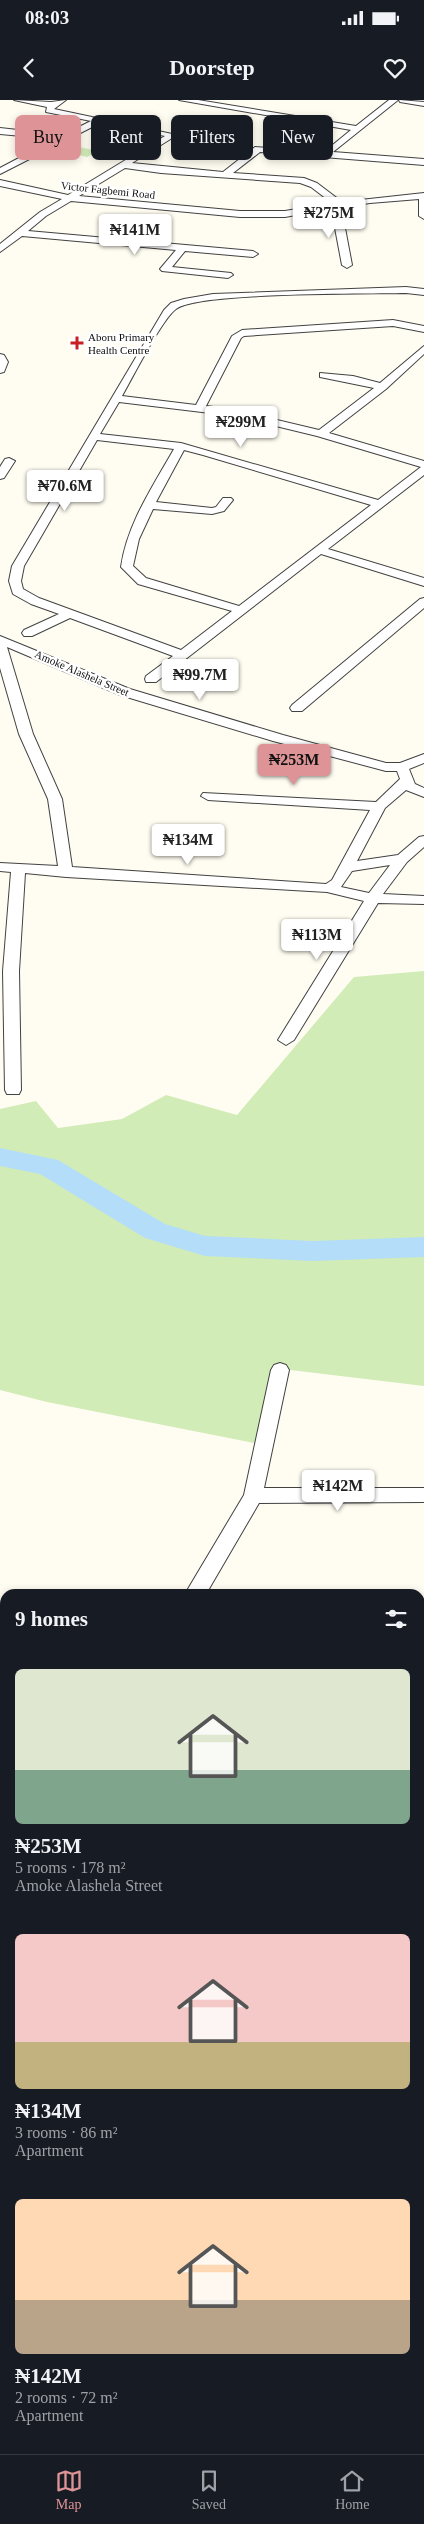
<!DOCTYPE html>
<html lang="en">
<head>
<meta charset="utf-8">
<style>
	body { margin:0; font-family:"Times New Roman",serif; background:#242831; color:#f1f3f6; height:100vh; display:flex; flex-direction:column; font-size:19px; white-space:nowrap }
	* { box-sizing:border-box; margin:0 }
	p { font-size:16px; color:#9ea1a6 }
	.icon { flex:none; width:28px; height:28px; fill:none; stroke:currentColor; stroke-width:2; stroke-linecap:round; stroke-linejoin:round }
	.map { position:relative; flex:1; overflow:hidden }
	.details { position:absolute; left:0px; top:1489px; width:425px; height:866px; display:flex; flex-direction:column; background:#171b24; border-radius:15px 15px 0 0; box-shadow:0 2px 8px #0003 }
	.details>* { flex:none }
	.top-card { position:absolute; left:15px; top:15px; width:395px; height:45px; display:flex; gap:10px }
	.price { position:absolute; translate:-50% -42px; padding:0 11px; border-radius:5px; background:#fff; color:#222; font-size:16px; line-height:32px; filter:drop-shadow(0 1px 2px #0008) }
	.price::after { content:''; position:absolute; left:50%; top:30px; width:15px; height:11px; margin-left:-8px; background:inherit; clip-path:polygon(0 0,100% 0,50% 100%) }
	.price.selected { background:#de9497; color:#111 }
	ul { padding:0; list-style:none }
	li { display:grid; align-content:center; gap:10px; height:265px; padding:0 15px }
	li span { display:grid; place-items:center; height:155px; border-radius:8px; color:#555 }
	li>.icon { margin-inline-start:auto }
	span .icon { width:90px; height:90px; fill:#fffc; stroke-width:1 }
	li b { font-size:21px }
	h2 { display:flex; justify-content:space-between; align-items:center; height:60px; padding:0 15px; font-size:21px }
	.chip { padding:0 18px; border-radius:8px; background:#171b24; box-shadow:0 2px 8px #0003; font-size:18px; line-height:45px }
	.chip.selected { background:#de9497; color:#111 }
	.status { display:flex; justify-content:space-between; align-items:center; height:35px; padding:0 25px; background:#171b24; direction:ltr }
	.status svg { height:14px; fill:currentColor }
	header { display:flex; justify-content:space-between; align-items:center; height:65px; padding:0 15px; background:#171b24; font-size:22px; font-weight:700 }
	.dock { display:flex; justify-content:space-around; align-items:center; height:70px; border-top:1px solid #363941; background:#171b24; font-size:14px; color:#9ea1a6 }
	.dock a { display:grid; justify-items:center; gap:2px }
	.dock .selected { color:#de9497 }
	.map>svg:first-child { display:block }
</style>
</head>
<body>
<div class="status"><b>08:03</b><svg viewBox="0 0 49 12"><path d="M0 12V9h3v3zM5 12V6h3v6zM10 12V3h3v9zM15 12V0h3v12zM26 1h20v11H26zM47 4h2v5h-2z"/></svg></div>
<header><svg class="icon" aria-label="back" viewBox="0 0 24 24"><path d="M15 5l-7 7 7 7"/></svg>Doorstep<svg class="icon" aria-label="heart" viewBox="0 0 24 24"><path d="M12 20l-8-8c-3-5 5-10 8-4 3-6 11-1 8 4z"/></svg></header>
<div class="map">
<svg width="424" height="2354" viewBox="0 0 424 2354">
	<rect width="100%" height="100%" fill="#fffdf1"/>
	<path fill="#d2ecb8" d="M 65,44 L 98,51 L 87,57 L 54,49 Z
		M 424,871 L 424,1286 L 282,1269 L 254,1343 L 47,1302 L 0,1290 L 0,1009 L 36,1001 L 58,1028 L 122,1019 L 166,995 L 237,1015 L 354,877 Z"/>
	<g fill="none" stroke-linecap="round" stroke-linejoin="round">
		<path fill="#b3ddf9" fill-rule="evenodd" d="M 0,1048 L 58,1060 L 165,1124 L 205,1136 L 313,1141 L 424,1137 L 424,1157 L 313,1161 L 205,1156 L 145,1138 L 40,1074 L 0,1066 Z"/>
		<g stroke="#424242" stroke-width="2">
			<path id="minor" d="M 14,0 L 51,2 L 66,0 L 54,9 L 177,35 L 132,63 L 223,72 L 255,47 L 324,52 L 351,30 L 179,0 L 198,0 L 356,26 L 389,0 L 398,0 L 333,52 L 424,59 L 424,65 L 260,52 L 233,73 L 304,78 L 317,83 L 342,102 L 424,93 L 424,119 L 419,116 L 419,99 L 370,103 L 331,109 L 345,128 L 352,165 L 347,168 L 342,165 L 335,128 L 323,110 L 285,117 L 240,117 L 71,101 L 46,116 L 28,131 L 253,151 L 258,154 L 253,157 L 185,151 L 172,167 L 231,173 L 233,175 L 228,178 L 162,171 L 160,169 L 176,150 L 22,136 L 0,152 L 0,144 L 40,112 L 62,99 L 0,86 L 0,80 L 68,95 L 165,36 L 100,23 L 0,74 L 0,68 L 55,39 L 0,34 L 0,28 L 63,35 L 91,21 L 46,12 L 47,7 ZM 125,68 L 161,73 L 300,83 L 311,87 L 332,103 L 285,111 L 240,111 L 79,96 Z
				M 399,0 L 424,2 L 424,6 L 400,2 Z
				M 406,187 L 424,189 L 424,195 L 406,193 C 369,194 197,192 176,209 C 162,219 133,277 122,296 L 196,305 L 232,236 L 242,230 L 393,220 L 424,226 L 424,232 L 393,226 L 244,236 L 241,238 L 206,306 L 235,310 L 319,330 L 374,288 L 320,277 L 320,273 L 353,276 L 380,283 L 424,246 L 424,254 L 386,289 L 329,333 L 424,361 L 424,375 L 328,449 L 424,478 L 424,486 L 321,454 L 156,582 L 146,582 L 145,579 L 146,576 L 173,556 L 70,518 L 32,536 L 24,536 L 22,533 L 24,530 L 59,514 L 31,504 L 13,494 L 9,481 L 12,466 L 164,210 L 171,203 L 184,199 L 213,194 ZM 119,302 L 235,316 L 317,336 L 421,367 L 378,400 L 181,343 L 100,334 ZM 97,340 L 174,349 C 153,386 127,424 121,467 L 138,484 L 232,511 L 181,550 L 39,498 L 23,489 L 21,481 L 24,466 ZM 184,350 L 203,355 L 371,405 L 239,506 L 146,478 L 133,466 L 139,439 L 153,409 L 212,414 L 224,411 L 233,400 L 231,398 L 223,398 L 216,407 L 212,408 L 156,402 Z
				M 0,254 L 4,255 L 8,262 L 4,272 L 0,273 Z
				M 9,358 L 15,361 L 4,378 L 0,379 L 0,367 L 5,359 Z
				M 424,498 L 424,508 L 302,611 L 292,611 L 290,608 L 292,605 L 420,499 Z
				M 0,536 L 130,589 L 283,635 L 386,663 L 400,663 L 424,654 L 424,663 L 409,669 L 415,684 L 424,688 L 424,697 L 406,690 L 385,708 L 357,761 L 398,755 L 419,737 L 424,736 L 424,747 L 407,762 L 383,794 L 424,796 L 424,804 L 378,803 L 294,940 L 286,945 L 278,940 L 364,801 L 327,792 L 66,777 L 25,773 L 19,871 L 21,990 L 19,994 L 7,994 L 5,990 L 3,871 L 11,772 L 0,771 L 0,763 L 58,766 L 48,699 L 19,634 L 0,568 ZM 7,547 L 120,595 L 273,641 L 386,671 L 397,671 L 400,679 L 376,702 L 203,693 L 201,696 L 208,700 L 370,710 L 332,780 L 326,784 L 72,767 L 62,699 L 33,634 ZM 390,765 L 369,793 L 341,787 L 352,771 Z
				M 280,1263 L 286,1265 L 289,1270 L 264,1388 L 424,1388 L 424,1402 L 259,1403 L 206,1494 L 185,1494 L 244,1395 L 271,1270 L 274,1265 Z
				M 424,1537 L 424,1561 L 420,1562 L 420,1538 Z
				M 420,1637 L 424,1638 L 424,1657 L 420,1656 Z
				M 5,1808 L 5,1835 L 0,1837 L 0,1810 Z
				M 424,1920 L 424,1943 L 420,1944 L 420,1921 Z
				M 5,2050 L 5,2074 L 0,2075 L 0,2051 Z
				M 424,2127 L 424,2153 L 420,2154 L 420,2128 Z
				M 5,2267 L 5,2293 L 0,2294 L 0,2268 Z"/>
		</g>
		<use href="#minor" fill="#fff" fill-rule="evenodd"/>
	</g>
	<path fill="#c71f23" stroke="#fff" stroke-width="2" d="M74.5 235.5h5v5h5v5h-5v5h-5v-5h-5v-5h5z"/>
	<g text-anchor="middle" dominant-baseline="central" stroke-width="5" stroke-linejoin="round" paint-order="stroke">
		<g font-size="11" fill="#0f0f0f" stroke="#fff">
			<text transform="translate(108 90) rotate(6)">Victor Fagbemi Road</text>
			<text transform="translate(82 573) rotate(23)">Amoke Alashela Street</text>
		</g>
		<g font-size="11" fill="#0f0f0f" stroke="#fff" text-anchor="start">
			<text x="88" y="237">Aboru Primary<tspan x="88" dy="13">Health Centre</tspan></text>
		</g>
	</g>
</svg>
<b class="price" style="left:329px;top:139px">₦275M</b>
<b class="price" style="left:135px;top:156px">₦141M</b>
<b class="price" style="left:241px;top:348px">₦299M</b>
<b class="price" style="left:65px;top:412px">₦70.6M</b>
<b class="price" style="left:200px;top:601px">₦99.7M</b>
<b class="price selected" style="left:294px;top:686px">₦253M</b>
<b class="price" style="left:188px;top:766px">₦134M</b>
<b class="price" style="left:317px;top:861px">₦113M</b>
<b class="price" style="left:338px;top:1412px">₦142M</b>
<div class="top-card">
<a class="chip selected">Buy</a>
<a class="chip">Rent</a>
<a class="chip">Filters</a>
<a class="chip">New</a>
</div>
<section class="details">
<h2>9 homes<svg class="icon" aria-label="filters" viewBox="0 0 24 24"><path d="M4 7h16M4 17h16"/><circle cx="9" cy="7" r="2"/><circle cx="15" cy="17" r="2"/></svg></h2>
<ul>
<li><span style="background:linear-gradient(#dfe7d0 65%,#7fa58c 0)"><svg class="icon" aria-label="home" viewBox="0 0 24 24"><path d="M3 11l9-7 9 7M6 9v11h12V9"/></svg></span><div><b>₦253M</b><p>5 rooms · 178 m²</p><p>Amoke Alashela Street</p></div></li>
<li><span style="background:linear-gradient(#f6c9c9 70%,#c2b280 0)"><svg class="icon" aria-label="home" viewBox="0 0 24 24"><path d="M3 11l9-7 9 7M6 9v11h12V9"/></svg></span><div><b>₦134M</b><p>3 rooms · 86 m²</p><p>Apartment</p></div></li>
<li><span style="background:linear-gradient(#ffd9b3 65%,#b9a48a 0)"><svg class="icon" aria-label="home" viewBox="0 0 24 24"><path d="M3 11l9-7 9 7M6 9v11h12V9"/></svg></span><div><b>₦142M</b><p>2 rooms · 72 m²</p><p>Apartment</p></div></li>
</ul>
</section>
</div>
<nav class="dock">
<a class="selected"><svg class="icon" aria-label="map" viewBox="0 0 24 24"><path d="M3 6l6-2 6 2 6-2v14l-6 2-6-2-6 2zM9 4v14M15 6v14"/></svg>Map</a>
<a><svg class="icon" aria-label="saved" viewBox="0 0 24 24"><path d="M7 4h10v16l-5-4-5 4z"/></svg>Saved</a>
<a><svg class="icon" aria-label="home" viewBox="0 0 24 24"><path d="M3 11l9-7 9 7M6 9v11h12V9"/></svg>Home</a>
</nav>
</body>
</html>
